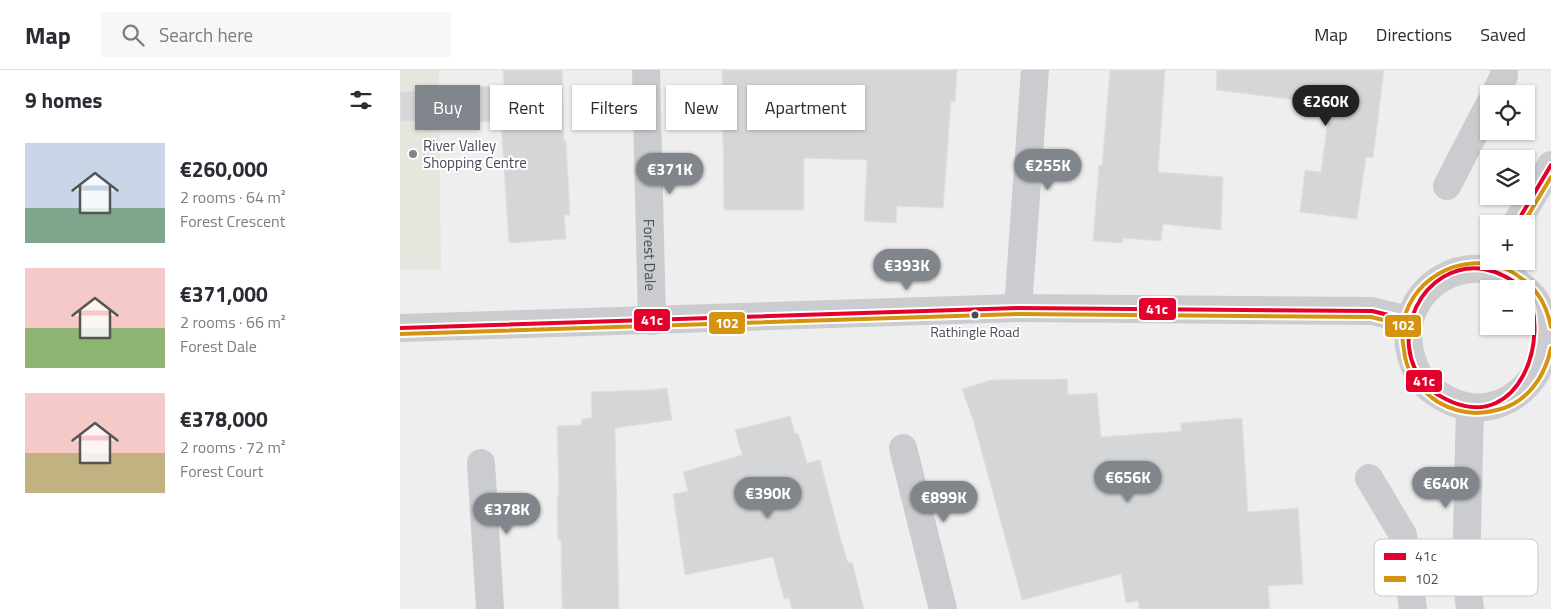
<!DOCTYPE html>
<html lang="en">
<head>
<meta charset="utf-8">
<style>
	body { margin:0; font-family:"Titillium Web",sans-serif; background:#f7f7f7; color:#2b2b33; height:100vh; display:flex; flex-direction:column; font-size:19px; white-space:nowrap }
	* { box-sizing:border-box; margin:0 }
	p { font-size:16px; color:#7c7c81 }
	.icon { flex:none; width:28px; height:28px; fill:none; stroke:currentColor; stroke-width:2; stroke-linecap:round; stroke-linejoin:round }
	.map { position:relative; flex:1; overflow:hidden }
	.panel { display:flex; flex-direction:column; background:#fff; width:400px }
	.panel>* { flex:none }
	.hud { position:absolute; left:15px; top:15px; width:475px; height:45px; display:flex; gap:10px }
	.tools { position:absolute; left:1080px; top:15px; display:grid; gap:10px }
	.tools a { display:grid; place-items:center; width:55px; height:55px; border-radius:0px; background:#fff; box-shadow:0 1px 4px #0004; font-size:25px }
	.price { position:absolute; translate:-50% -42px; padding:0 11px; border-radius:18px; background:#81858c; color:#fff; font-size:16px; line-height:32px; filter:drop-shadow(0 1px 2px #0008) }
	.price::after { content:''; position:absolute; left:50%; top:30px; width:15px; height:11px; margin-left:-8px; background:inherit; clip-path:polygon(0 0,100% 0,50% 100%) }
	.price.current { background:#222; color:#fff }
	ul { padding:0; list-style:none }
	li { display:flex; align-items:center; gap:15px; height:125px; padding:0 25px }
	li span { display:grid; place-items:center; flex:none; width:140px; height:100px; border-radius:0px; color:#555 }
	li>.icon { margin-inline-start:auto }
	span .icon { width:60px; height:60px; fill:#fffc; stroke-width:1 }
	li b { font-size:21px }
	h2 { display:flex; justify-content:space-between; align-items:center; height:60px; padding:0 25px; font-size:21px }
	.tag { padding:0 18px; border-radius:0px; background:#fff; box-shadow:0 1px 4px #0004; font-size:18px; line-height:45px }
	.tag.current { background:#81858c; color:#fff }
	header { display:flex; align-items:center; gap:30px; box-sizing:border-box; height:70px; padding:0 25px; background:#fff; border-bottom:1px solid #e1e1e2 }
	header strong { font-size:24px }
	nav { display:flex; gap:28px; margin-inline-start:auto; font-size:18px }
	.search { width:350px; height:45px; background:#f7f7f7; display:flex; align-items:center; gap:12px; box-sizing:border-box; padding:0 18px; border-radius:0px; color:#7c7c81; font-size:19px }
	main { display:flex; flex:1; min-height:0 }
	.map>svg:first-child { display:block }
</style>
</head>
<body>
<header>
<strong>Map</strong>
<div class="search"><svg class="icon" aria-label="search" viewBox="0 0 24 24"><circle cx="10" cy="10" r="6"/><path d="M15 15l6 6"/></svg>Search here</div>
<nav><a>Map</a><a>Directions</a><a>Saved</a></nav>
</header>
<main>
<section class="panel">
<h2>9 homes<svg class="icon" aria-label="filters" viewBox="0 0 24 24"><path d="M4 7h16M4 17h16"/><circle cx="9" cy="7" r="2"/><circle cx="15" cy="17" r="2"/></svg></h2>
<ul>
<li><span style="background:linear-gradient(#c9d6e8 65%,#7fa58c 0)"><svg class="icon" aria-label="home" viewBox="0 0 24 24"><path d="M3 11l9-7 9 7M6 9v11h12V9"/></svg></span><div><b>€260,000</b><p>2 rooms · 64 m²</p><p>Forest Crescent</p></div></li>
<li><span style="background:linear-gradient(#f6c9c9 60%,#8fb573 0)"><svg class="icon" aria-label="home" viewBox="0 0 24 24"><path d="M3 11l9-7 9 7M6 9v11h12V9"/></svg></span><div><b>€371,000</b><p>2 rooms · 66 m²</p><p>Forest Dale</p></div></li>
<li><span style="background:linear-gradient(#f6c9c9 60%,#c2b280 0)"><svg class="icon" aria-label="home" viewBox="0 0 24 24"><path d="M3 11l9-7 9 7M6 9v11h12V9"/></svg></span><div><b>€378,000</b><p>2 rooms · 72 m²</p><p>Forest Court</p></div></li>
</ul>
</section>
<div class="map">
<svg width="1151" height="539" viewBox="0 0 1151 539">
	<rect width="100%" height="100%" fill="#eee"/>
	<path fill="#e6e6de" d="M 0,0 L 39,0 L 41,199 L 0,200 Z"/>
	<path fill="#d5d6d8" stroke="#e0e0e1" d="M 103,0 L 162,0 L 164,71 L 166,71 L 170,145 L 164,145 L 166,169 L 109,173 L 101,52 L 0,51 L 0,22 L 104,15 Z
		M 322,0 L 557,0 L 555,32 L 551,32 L 543,138 L 497,136 L 496,153 L 464,151 L 467,90 L 404,88 L 404,140 L 324,140 Z
		M 710,0 L 765,0 L 758,102 L 823,107 L 821,160 L 763,154 L 761,171 L 723,168 L 723,173 L 693,171 L 699,95 L 702,96 Z
		M 817,0 L 984,0 L 973,88 L 966,87 L 957,149 L 900,142 L 905,100 L 921,102 L 930,34 L 816,20 Z
		M 667,309 L 668,325 L 697,323 L 701,367 L 781,361 L 781,353 L 842,348 L 848,442 L 898,438 L 903,514 L 868,516 L 870,539 L 739,539 L 738,531 L 726,533 L 721,504 L 622,530 L 573,350 L 562,319 L 591,310 Z
		M 267,318 L 272,350 L 215,358 L 219,539 L 162,539 L 161,470 L 158,470 L 157,426 L 159,425 L 157,356 L 181,355 L 182,349 L 192,348 L 191,322 L 249,320 Z
		M 390,346 L 395,364 L 398,363 L 407,393 L 420,390 L 442,474 L 448,493 L 452,492 L 464,539 L 392,539 L 389,528 L 384,529 L 373,487 L 285,505 L 273,424 L 288,421 L 283,402 L 342,385 L 335,360 Z"/>
	<g fill="none" stroke-linecap="round" stroke-linejoin="round">
		<g stroke="#cacccf" stroke-width="28">
			<path id="s1" d="M 246,0 L 252,251"/>
			<path d="M 1095,24 L 1104,6 L 1104,0"/>
			<path d="M 1047,116 L 1089,35"/>
			<path d="M 1116,154 L 1151,95"/>
			<path d="M 1125,219 C 1074,170 992,217 1011,286 C 1014,297 1020,310 1029,318 C 1041,327 1055,335 1070,337 C 1113,342 1151,302 1145,259 C 1143,244 1138,230 1126,220"/>
			<path d="M 618,238 L 635,0"/>
			<path d="M 0,258 L 618,238 L 972,241 L 1009,250"/>
			<path d="M 503,378 L 543,539"/>
			<path d="M 81,393 L 90,539"/>
			<path d="M 969,408 L 1003,465 L 1013,539"/>
			<path d="M 1070,539 L 1066,503 L 1070,337"/>
		</g>
		<g stroke="#fff" stroke-width="8">
			<path id="bus-1" d="M 1116,154 L 1151,95
				M 1125,219 C 1112,210 1100,202 1084,199 C 1022,190 984,271 1027,316 C 1033,323 1043,328 1052,332 C 1119,360 1151,269 1126,220
				M 0,258 L 618,238 L 972,241 L 1009,250"/>
		</g>
		<g stroke="#fff" stroke-width="8">
			<path id="bus-2" d="M 1123,154 L 1151,107
				M 1129,214 C 1122,209 1114,202 1106,199 C 1061,180 1006,210 1002,261 C 1002,267 1003,274 1004,280 C 1006,302 1019,320 1038,332 C 1057,343 1076,346 1097,340 C 1127,333 1145,307 1151,278
				M 1130,215 C 1142,227 1148,241 1151,257
				M 0,264 L 618,244 L 971,247 L 1008,256"/>
		</g>
		<use href="#bus-1" stroke="#e4002b" stroke-width="4"/>
		<use href="#bus-2" stroke="#d49412" stroke-width="4"/>
	</g>
	<circle fill="#81858c" stroke="#fff" stroke-width="2" cx="13" cy="84" r="5"/>
	<circle fill="#474d58" stroke="#fff" stroke-width="2" cx="575" cy="245" r="4.5"/>
	<g text-anchor="middle" dominant-baseline="central" stroke-width="4" stroke-linejoin="round" paint-order="stroke">
		<g font-size="14" fill="#474d58" stroke="#fff">
			<text x="575" y="261">Rathingle Road</text>
		</g>
		<g font-size="15" fill="#474d58" stroke="#fff" text-anchor="start">
			<text x="23" y="75">River Valley<tspan x="23" dy="17">Shopping Centre</tspan></text>
		</g>
		<g font-size="15" fill="#474d58" stroke="#fff">
			<text stroke="none"><textPath href="#s1" startOffset="185">Forest Dale</textPath></text>
		</g>
	</g>
	<rect x="974" y="469" width="164" height="57" rx="8" fill="#fff" stroke="#c8cacd" stroke-width="1"/>
	<rect x="984" y="483" width="22" height="7" fill="#e4002b"/>
	<rect x="984" y="506" width="22" height="6" fill="#d49412"/>
	<g font-size="14" fill="#474d58">
		<text x="1015" y="491">41c</text>
		<text x="1015" y="514">102</text>
	</g>
	<g stroke="#fff" stroke-width="2">
		<rect x="738" y="227" width="39" height="24" rx="5" fill="#e4002b"/>
		<rect x="233" y="238" width="38" height="24" rx="5" fill="#e4002b"/>
		<rect x="308" y="241" width="38" height="24" rx="5" fill="#d49412"/>
		<rect x="984" y="244" width="38" height="24" rx="5" fill="#d49412"/>
		<rect x="1005" y="299" width="38" height="24" rx="5" fill="#e4002b"/>
	</g>
	<g font-size="14" text-anchor="middle" font-weight="bold" fill="#fff">
		<text x="757" y="244">41c</text>
		<text x="252" y="255">41c</text>
		<text x="327" y="258">102</text>
		<text x="1003" y="260">102</text>
		<text x="1024" y="316">41c</text>
	</g>
</svg>
<div class="tools">
<a><svg class="icon" aria-label="locate" viewBox="0 0 24 24"><circle cx="12" cy="12" r="6"/><path d="M12 2v4M12 18v4M2 12h4M18 12h4"/></svg></a>
<a><svg class="icon" aria-label="layers" viewBox="0 0 24 24"><path d="M12 4l9 5-9 5-9-5zM3 14l9 5 9-5"/></svg></a>
<a>+</a>
<a>−</a>
</div>
<b class="price current" style="left:926px;top:57px">€260K</b>
<b class="price" style="left:648px;top:121px">€255K</b>
<b class="price" style="left:270px;top:125px">€371K</b>
<b class="price" style="left:507px;top:221px">€393K</b>
<b class="price" style="left:728px;top:433px">€656K</b>
<b class="price" style="left:1046px;top:439px">€640K</b>
<b class="price" style="left:368px;top:449px">€390K</b>
<b class="price" style="left:544px;top:453px">€899K</b>
<b class="price" style="left:107px;top:465px">€378K</b>
<div class="hud">
<a class="tag current">Buy</a>
<a class="tag">Rent</a>
<a class="tag">Filters</a>
<a class="tag">New</a>
<a class="tag">Apartment</a>
</div>
</div>
</main>
</body>
</html>
